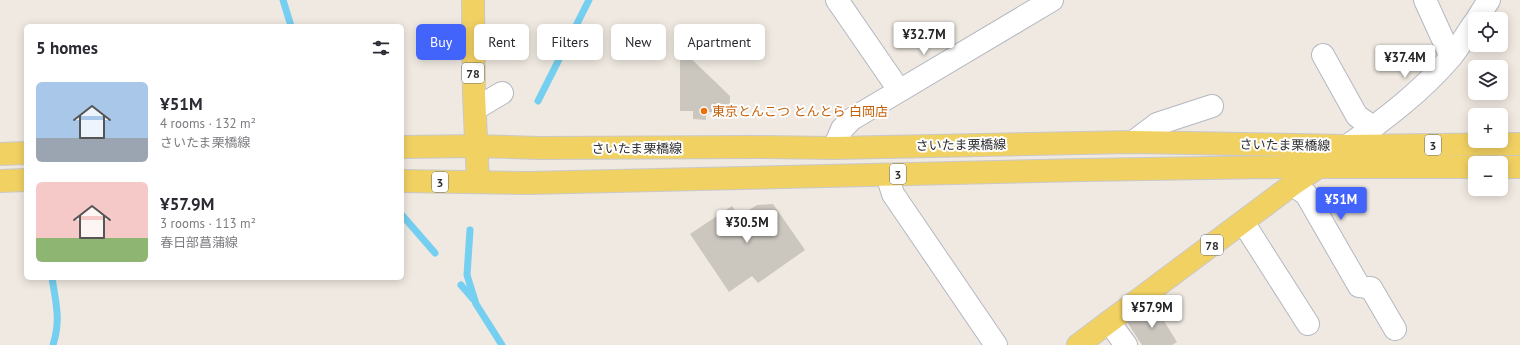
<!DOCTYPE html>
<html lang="en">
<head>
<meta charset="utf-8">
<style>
	body { margin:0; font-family:"PT Sans","Noto Sans JP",sans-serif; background:#f2f2f3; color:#2b2b33; height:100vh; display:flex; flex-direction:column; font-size:15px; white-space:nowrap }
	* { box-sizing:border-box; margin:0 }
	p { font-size:13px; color:#7c7c81 }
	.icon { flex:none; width:22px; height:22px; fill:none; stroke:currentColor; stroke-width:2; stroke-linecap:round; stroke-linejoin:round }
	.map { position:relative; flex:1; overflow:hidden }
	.panel { position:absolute; left:24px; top:24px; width:380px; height:256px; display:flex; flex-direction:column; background:#fff; border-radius:6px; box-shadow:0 2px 10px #0003 }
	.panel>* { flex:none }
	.hud { position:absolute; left:416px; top:24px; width:380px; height:36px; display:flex; gap:8px }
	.tools { position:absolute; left:1468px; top:12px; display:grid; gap:8px }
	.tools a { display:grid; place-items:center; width:40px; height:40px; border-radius:6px; background:#fff; box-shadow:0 2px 10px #0003; font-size:20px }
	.price { position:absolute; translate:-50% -34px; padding:0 9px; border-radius:4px; background:#fff; color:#222; font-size:13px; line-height:26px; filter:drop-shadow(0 1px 2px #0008) }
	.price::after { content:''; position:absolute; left:50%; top:24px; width:12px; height:9px; margin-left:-6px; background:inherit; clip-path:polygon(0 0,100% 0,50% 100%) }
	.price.current { background:#4264fb; color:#fff }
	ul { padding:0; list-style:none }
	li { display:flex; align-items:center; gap:12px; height:100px; padding:0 12px }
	li span { display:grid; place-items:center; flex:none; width:112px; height:80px; border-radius:6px; color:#555 }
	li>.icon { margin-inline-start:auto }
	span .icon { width:48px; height:48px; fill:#fffc; stroke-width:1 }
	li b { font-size:17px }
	h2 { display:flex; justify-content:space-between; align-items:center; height:48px; padding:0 12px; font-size:17px }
	.pill { padding:0 14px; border-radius:6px; background:#fff; box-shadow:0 2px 10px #0003; font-size:14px; line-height:36px }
	.pill.current { background:#4264fb; color:#fff }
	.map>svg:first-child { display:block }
</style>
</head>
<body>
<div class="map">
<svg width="1520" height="345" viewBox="0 0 1520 345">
	<rect width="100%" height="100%" fill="#efe9e1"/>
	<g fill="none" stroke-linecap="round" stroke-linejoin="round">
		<path stroke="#75cff0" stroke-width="7" d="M 283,0 L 291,26
			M 538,101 L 589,0
			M 402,215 L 435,253
			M 470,230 L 467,275 L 476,304 L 502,345
			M 52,278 C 56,303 61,320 53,345
			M 461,285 L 473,299"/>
	</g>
	<path fill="#cbc7bf" d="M 680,48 L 730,96 L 730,112 L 706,112 L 706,120 L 693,119 L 693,111 L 680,111 Z
		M 773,204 L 805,250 L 758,283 L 752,276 L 729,292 L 690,234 L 732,206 L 739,216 L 757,205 Z
		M 1154,305 L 1177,342 L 1172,345 L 1142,345 L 1127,322 Z"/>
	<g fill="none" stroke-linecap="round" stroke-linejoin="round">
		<g stroke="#b4b7c1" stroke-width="24">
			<path id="minor" d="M 837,0 L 899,90
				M 1425,0 L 1451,57
				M 1477,19 L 1489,0
				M 1323,55 L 1357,116 L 1373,127
				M 475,109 L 502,93
				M 1133,142 L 1157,124 L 1212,106
				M 1347,146 C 1384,120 1421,92 1451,57 C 1460,46 1467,33 1475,22
				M 834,148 L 842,129 L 852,119 L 1052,0
				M 887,175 L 893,194 L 996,345
				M 1292,185 L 1306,194 L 1359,286 L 1371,288 L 1395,329
				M 1243,222 L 1308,324
				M 1109,322 L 1126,345"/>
		</g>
		<g stroke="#c9c9c9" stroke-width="24">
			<path id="major" d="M 473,0 L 474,95 L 478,182
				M 402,147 L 476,146 L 540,148 L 754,147 L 834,148 L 1133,142 L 1347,146 L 1520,144
				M 0,154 L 26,153
				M 1501,167 L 1520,167
				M 0,181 L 26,180
				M 402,181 L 528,183 L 1082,170 L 1279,167 L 1475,167
				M 1078,345 L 1292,185 L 1320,166"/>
		</g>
		<use href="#minor" stroke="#fff" stroke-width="22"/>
		<use href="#major" stroke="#f2d163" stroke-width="22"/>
	</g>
	<circle fill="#e8710a" stroke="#fff" stroke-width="1.5" cx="704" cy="111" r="4"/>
	<g text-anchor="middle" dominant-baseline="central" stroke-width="4" stroke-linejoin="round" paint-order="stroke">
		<g fill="#fff" stroke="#6d6d6d" stroke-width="1">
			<rect x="462" y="63" width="22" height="20" rx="3"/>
			<rect x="1425" y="135" width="16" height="20" rx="3"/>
			<rect x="890" y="164" width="16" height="20" rx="3"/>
			<rect x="432" y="172" width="16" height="20" rx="3"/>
			<rect x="1201" y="235" width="22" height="20" rx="3"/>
		</g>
		<g font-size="12" font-weight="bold" fill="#2e2e2e">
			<text x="473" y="73">78</text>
			<text x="1433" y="145">3</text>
			<text x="898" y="174">3</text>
			<text x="440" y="182">3</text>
			<text x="1212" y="245">78</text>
		</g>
		<g font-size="13" fill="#c56008" stroke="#fff" text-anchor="start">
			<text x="712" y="111">東京とんこつ とんとら 白岡店</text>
		</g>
		<g font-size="13" fill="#2e2e2e" stroke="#fff">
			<text transform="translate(961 145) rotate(-1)">さいたま栗橋線</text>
			<text transform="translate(1285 145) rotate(1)">さいたま栗橋線</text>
			<text x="637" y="148">さいたま栗橋線</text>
		</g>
	</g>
</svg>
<div class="tools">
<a><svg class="icon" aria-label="locate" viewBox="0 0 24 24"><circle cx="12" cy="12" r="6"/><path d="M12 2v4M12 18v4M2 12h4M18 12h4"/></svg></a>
<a><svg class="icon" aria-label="layers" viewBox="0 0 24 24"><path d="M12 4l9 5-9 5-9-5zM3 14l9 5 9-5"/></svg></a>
<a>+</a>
<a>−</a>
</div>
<b class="price" style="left:924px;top:56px">¥32.7M</b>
<b class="price" style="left:1405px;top:79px">¥37.4M</b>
<b class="price current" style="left:1341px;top:221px">¥51M</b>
<b class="price" style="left:747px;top:244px">¥30.5M</b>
<b class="price" style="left:1152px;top:329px">¥57.9M</b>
<div class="hud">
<a class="pill current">Buy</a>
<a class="pill">Rent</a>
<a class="pill">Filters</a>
<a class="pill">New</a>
<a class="pill">Apartment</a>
</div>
<section class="panel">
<h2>5 homes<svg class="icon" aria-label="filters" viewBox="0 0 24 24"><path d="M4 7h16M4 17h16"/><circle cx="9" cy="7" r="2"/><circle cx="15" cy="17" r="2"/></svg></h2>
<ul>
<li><span style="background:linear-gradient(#a9c7e8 70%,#9aa5b1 0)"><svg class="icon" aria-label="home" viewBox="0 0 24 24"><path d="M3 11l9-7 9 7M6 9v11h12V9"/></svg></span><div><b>¥51M</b><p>4 rooms · 132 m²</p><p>さいたま栗橋線</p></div></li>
<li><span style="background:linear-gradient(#f6c9c9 70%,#8fb573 0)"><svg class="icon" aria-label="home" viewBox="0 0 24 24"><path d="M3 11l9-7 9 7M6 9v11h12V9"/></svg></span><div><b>¥57.9M</b><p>3 rooms · 113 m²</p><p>春日部菖蒲線</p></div></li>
</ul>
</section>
</div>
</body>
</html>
